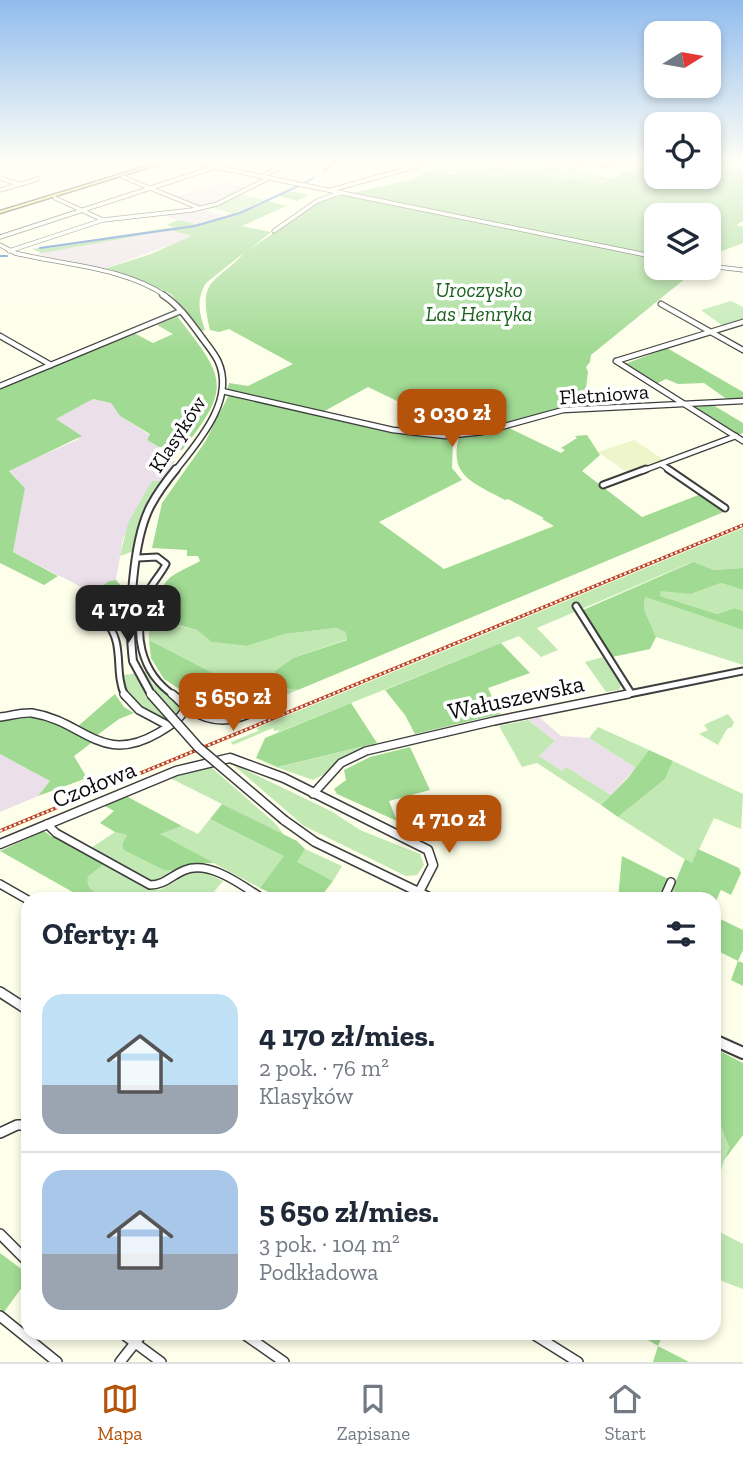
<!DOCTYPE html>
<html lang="pl">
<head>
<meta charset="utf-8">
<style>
	body { margin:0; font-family:"Zilla Slab",serif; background:#f2f2f3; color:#1f2937; height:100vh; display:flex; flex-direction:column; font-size:26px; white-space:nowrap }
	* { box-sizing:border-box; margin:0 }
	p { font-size:23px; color:#747a83 }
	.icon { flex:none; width:38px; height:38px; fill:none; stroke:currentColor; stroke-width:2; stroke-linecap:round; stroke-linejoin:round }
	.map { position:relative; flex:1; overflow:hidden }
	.drawer { position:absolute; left:21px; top:892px; width:700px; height:448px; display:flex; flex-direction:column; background:#fff; border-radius:21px; box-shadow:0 4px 10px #0003 }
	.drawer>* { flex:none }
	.needle { width:46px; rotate:79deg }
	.fabs { position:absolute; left:644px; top:21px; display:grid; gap:14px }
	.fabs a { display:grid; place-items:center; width:77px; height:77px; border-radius:14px; background:#fff; box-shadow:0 4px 10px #0003; font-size:35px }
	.price { position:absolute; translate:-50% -60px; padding:0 16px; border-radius:14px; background:#b45309; color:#fff; font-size:23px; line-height:46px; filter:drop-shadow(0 2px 4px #0008) }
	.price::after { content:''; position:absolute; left:50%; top:42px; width:21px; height:16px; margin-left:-10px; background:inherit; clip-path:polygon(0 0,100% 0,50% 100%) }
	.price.active { background:#222; color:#fff }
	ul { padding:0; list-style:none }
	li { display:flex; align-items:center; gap:21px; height:175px; padding:0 21px }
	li+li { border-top:2px solid #e0e1e3 }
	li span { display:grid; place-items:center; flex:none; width:196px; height:140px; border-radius:21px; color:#555 }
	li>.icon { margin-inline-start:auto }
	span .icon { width:84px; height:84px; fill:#fffc; stroke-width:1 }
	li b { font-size:30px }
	h2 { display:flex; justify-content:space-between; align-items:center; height:84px; padding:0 21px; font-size:30px }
	.dock { display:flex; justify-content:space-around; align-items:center; height:98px; border-top:2px solid #e0e1e3; background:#fff; font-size:19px; color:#747a83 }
	.dock a { display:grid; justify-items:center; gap:4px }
	.dock .active { color:#b45309 }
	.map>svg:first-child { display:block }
</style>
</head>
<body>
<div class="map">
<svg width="743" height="1362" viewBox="0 0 743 1362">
	<rect width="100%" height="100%" fill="#feffea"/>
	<path fill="#ebdfe9" d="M 225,182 L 249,189 L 203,207 L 175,197 Z
		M 199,209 L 225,216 L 195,224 L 156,214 Z
		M 171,230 L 193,237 L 103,269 L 35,254 Z
		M 93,399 L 111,403 L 120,416 L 150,435 L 147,440 L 159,447 L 159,462 L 175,461 L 160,481 L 152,481 L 123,539 L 116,580 L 109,581 L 93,593 L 13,552 L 25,488 L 9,470 L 77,440 L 81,435 L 55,419 Z
		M 539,717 L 561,736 L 589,738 L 636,768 L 611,795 L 566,767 L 562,771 L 539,756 L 555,741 L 528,720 Z
		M 0,754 L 50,781 L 38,796 L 0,812 Z"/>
	<path fill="#eef5ca" d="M 634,440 L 664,460 L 628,473 L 598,452 Z"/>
	<path fill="#c2e9b4" d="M 440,161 L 460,167 L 469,162 L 511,169 L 522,162 L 614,178 C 591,187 579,177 555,184 L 551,181 L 551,176 L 514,170 C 495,185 448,173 427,164 Z
		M 242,195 L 265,200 L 233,214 L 210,207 Z
		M 731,301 L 743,307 L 743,320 L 723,326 L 701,310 Z
		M 152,481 L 160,481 L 144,508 L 134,551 L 120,556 L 128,523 Z
		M 743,528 L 743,568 L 714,570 L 692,562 L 537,628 L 558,650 L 541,657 L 519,636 L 276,733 L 280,730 L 274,731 L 273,728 L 233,745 L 231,742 L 258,731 L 257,728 Z
		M 721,583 L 743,590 L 743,611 L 735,608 L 717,614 L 660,596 L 660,591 L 673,590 L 691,594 Z
		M 645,597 L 743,630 L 743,665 L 656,637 L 644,609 Z
		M 176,622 L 179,626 L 197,630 L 213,642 L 247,646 L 285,634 L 336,628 L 347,632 L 348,639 L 293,658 L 275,671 L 277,687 L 298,690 L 268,702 L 149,640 L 149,624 Z
		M 603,657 L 621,685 L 619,690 L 606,692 L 585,662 Z
		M 146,672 L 153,684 L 181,704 L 181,713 L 172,720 C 148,720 124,698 123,675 Z
		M 728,714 L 734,722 L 732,727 L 727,729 L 718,745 L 699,734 L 708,730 L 704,725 Z
		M 528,720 L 555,741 L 539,756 L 562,771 L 566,767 L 611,795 L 601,805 L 537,763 L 522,767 L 499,726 Z
		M 598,727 L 649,750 L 636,768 L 589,738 Z
		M 377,743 L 342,758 L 325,774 L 313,780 L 253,759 L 279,767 Z
		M 673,761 L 743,794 L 741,829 L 714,818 L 692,864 L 618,817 L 665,779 Z
		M 231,763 L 331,811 L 360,830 L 420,854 L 424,865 L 417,875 L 406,876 L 304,826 Z
		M 211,767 L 276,824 L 284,835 L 170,778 Z
		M 210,819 L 285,856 L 260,888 L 159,834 L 182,826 L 198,834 Z
		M 115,832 L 128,835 L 122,845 L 164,870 L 174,871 L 169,878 L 153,882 L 91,848 Z
		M 305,849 L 342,866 L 333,881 L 296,862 Z
		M 106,863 L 150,888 L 159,890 C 190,877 186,862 223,881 L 207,900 L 102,899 L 104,896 C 93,891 85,889 87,876 Z
		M 714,1121 L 720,1124 L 729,1147 L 714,1191 Z
		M 714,1229 L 743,1244 L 743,1289 L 714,1278 Z"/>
	<path fill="#a1da93" d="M 651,161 L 656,161 L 656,177 L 709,177 L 709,161 L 743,161 L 743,221 L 736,225 L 743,227 L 743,243 L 709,256 L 709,215 L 656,215 L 656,268 L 708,268 L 722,271 L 697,269 L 591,355 L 590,362 L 586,367 L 588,372 L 584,406 L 568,406 C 504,425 461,440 393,428 L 420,412 L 368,387 L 321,413 L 227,391 L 229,383 L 248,386 L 293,364 L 229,329 L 219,332 L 210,330 C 197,277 215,285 245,252 L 206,283 C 196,300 199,313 205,330 L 201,331 L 171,294 L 141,281 L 101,270 L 151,254 L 191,236 L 171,230 L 42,253 L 32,249 L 174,227 L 167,225 L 178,220 L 195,224 L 208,221 L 241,211 L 301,186 L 290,191 L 309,195 L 297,201 L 278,196 L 268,201 L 286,206 L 242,226 L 271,232 L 249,250 L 321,200 L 410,180 L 424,175 L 419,173 L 436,168 L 453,175 L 482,170 L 488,173 L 487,176 C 495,177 508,176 514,170 L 551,176 L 553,183 L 569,179 L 602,183 Z
		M 177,316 C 225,378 233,386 182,450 L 159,447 L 147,440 L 150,434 L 120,416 L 111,403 L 93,399 L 56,419 L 82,436 L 9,471 L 25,488 L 13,552 L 58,576 L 44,585 L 0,563 L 0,388 L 134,333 L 153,343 L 173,334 L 157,325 Z
		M 667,348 L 743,392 L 743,398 L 728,400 L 704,383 L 678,384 L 666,379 L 656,384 L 625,364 Z
		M 229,395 L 384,429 L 431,438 L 453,437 L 452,468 L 462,480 L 379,522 L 444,569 L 554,526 L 542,519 L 544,518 L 508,499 L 505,500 C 475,483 448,477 459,437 L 509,428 L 561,453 L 565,450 L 561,448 L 577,438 L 575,436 L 587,435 L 600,455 L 582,471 L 642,517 L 701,494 L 726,511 L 298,690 L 277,687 L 275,671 L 293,658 L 347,640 L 346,632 L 336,628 L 285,634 L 247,646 L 212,642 L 197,630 L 178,625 L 173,617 L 158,616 C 161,575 167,579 200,561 L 198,556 L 187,556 L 187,550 L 152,548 L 162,503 L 205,442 Z
		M 713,405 L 743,423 L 743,433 L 739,435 L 693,407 Z
		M 693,562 L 714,570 L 743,568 L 743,590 L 721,583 L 691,594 L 661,591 L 660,596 L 717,614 L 735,608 L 743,611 L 743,630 L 645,597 L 644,609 L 656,637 L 650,649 L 612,657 L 583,610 Z
		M 116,580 L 127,593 L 126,603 L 114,597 L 112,603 L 93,593 L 109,581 Z
		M 149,640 L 263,699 L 229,707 L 205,706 L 164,679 L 151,658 Z
		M 501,643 L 530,673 L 488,688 L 500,714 L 415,734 L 405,715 L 385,690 Z
		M 115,694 L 124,707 L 134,713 L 119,719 L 96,736 L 77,727 Z
		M 351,703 L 377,743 L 278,767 L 256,758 L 265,738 Z
		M 25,715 L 60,725 L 94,741 L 74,756 L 87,778 L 38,796 L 50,781 L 0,754 L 0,719 Z
		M 410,747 L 430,790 L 389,801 L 397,821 L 337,794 L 334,789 L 346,780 L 344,770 L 370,757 Z
		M 649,750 L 673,761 L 665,779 L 618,817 L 601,805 L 628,778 Z
		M 126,796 L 182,826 L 160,834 L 214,863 L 195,863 L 174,871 L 164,870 L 124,850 L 122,845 L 127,835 L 115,832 L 100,823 L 114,811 L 103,805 Z
		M 222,804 L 297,841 L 305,849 L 297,862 L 333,881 L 319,899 L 283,899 L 260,888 L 284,856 L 210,819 Z
		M 44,831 L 52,837 L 60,836 L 106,863 L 88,876 C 85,889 94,891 104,896 L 102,899 L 85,899 L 0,851 Z
		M 698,849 L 739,868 L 741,873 L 731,895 L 721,890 L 714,905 L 714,900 L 685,899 L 672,890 L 685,859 L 692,863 Z
		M 622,856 L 668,879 L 659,899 L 618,899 Z
		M 714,916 L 743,930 L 743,950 L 738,961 L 743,963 L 743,986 L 731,980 L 738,961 L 714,949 Z
		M 714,1048 L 743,1063 L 743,1135 L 725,1159 L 729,1147 L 720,1124 L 714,1121 Z
		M 0,1253 L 28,1274 L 28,1279 L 4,1312 L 0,1309 Z
		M 638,1334 L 663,1334 L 658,1346 L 689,1362 L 653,1362 L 658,1346 Z"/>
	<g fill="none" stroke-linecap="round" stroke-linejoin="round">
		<path stroke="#346acf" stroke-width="2" d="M 324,171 L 336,161
			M 304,183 L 313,178
			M 40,248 L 195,226 L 240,213 L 298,186
			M 0,256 L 7,256"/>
		<g stroke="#3e3e3e" stroke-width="5">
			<path id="minor-far4" d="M 579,161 L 612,166 L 617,163
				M 571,168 L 585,161
				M 263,176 L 291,161
				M 123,177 L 199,208
				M 0,178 L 19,184
				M 0,190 L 38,179
				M 331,190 L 435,161
				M 55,198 L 103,220
				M 274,231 L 317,201 L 342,192
				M 0,237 L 215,167
				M 9,251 L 103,220 L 192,210 L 217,204 L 269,178"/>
		</g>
		<g stroke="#3e3e3e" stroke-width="7">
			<path id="minor-far3" d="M 661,304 L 743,350
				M 0,336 L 51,365
				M 616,361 L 743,441
				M 616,361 L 743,322
				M 0,386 L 181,311
				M 222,391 L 393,430 L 445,436 L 483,432 L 563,410 L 743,401
				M 661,464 L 671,471
				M 642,471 L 736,436"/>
		</g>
		<g stroke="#3e3e3e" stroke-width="9">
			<path id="minor-far2" d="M 668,469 L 725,508
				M 603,485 L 646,469
				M 138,558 L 157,557 L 166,564 C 161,574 153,582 148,592 C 131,631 140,673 175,696
				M 576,606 L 631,693
				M 105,621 C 126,643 113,671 125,696
				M 619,696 L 743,671"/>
		</g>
		<g stroke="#3e3e3e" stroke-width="10">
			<path id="minor-far1" d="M 124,694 L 139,710 L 169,726
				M 172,694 C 178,698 183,706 188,709 C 223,730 242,717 276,702
				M 0,717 C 10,716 22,712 32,713 C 84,721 101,766 158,733 C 170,726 178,721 186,709
				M 313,794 L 341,763 L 366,751 L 494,721 L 628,694
				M 47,824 L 56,833 L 150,885 C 165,885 172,875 185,870 C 211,860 244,887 265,900
				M 0,884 L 28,900
				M 666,894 L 678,900
				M 663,900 L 671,882"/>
		</g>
		<g stroke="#3e3e3e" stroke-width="12">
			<path id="minor" d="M 0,992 L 28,1010
				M 0,1133 L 17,1125 L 28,1125
				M 0,1234 L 28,1262
				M 0,1316 L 57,1362
				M 123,1334 L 161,1362
				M 244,1334 L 284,1362
				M 533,1334 L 578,1362
				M 120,1362 L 142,1334"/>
		</g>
		<g stroke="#3e3e3e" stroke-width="5">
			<path id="tertiary-far4" d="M 186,161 L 656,257
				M 0,245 L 15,253 C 64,265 123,267 166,296
				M 709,266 L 743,270"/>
		</g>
		<g stroke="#3e3e3e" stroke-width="8">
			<path id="tertiary-far3" d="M 163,295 C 180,306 191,323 203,339 C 208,346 214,353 218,361 C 236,400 198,442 175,471"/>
		</g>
		<g stroke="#3e3e3e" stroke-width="10">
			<path id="tertiary-far2" d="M 133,661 C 128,621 132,540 151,505 C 158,492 167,480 176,469"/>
		</g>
		<g stroke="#3e3e3e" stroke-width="11">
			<path id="tertiary-far1" d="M 284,820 L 315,842 L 435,900
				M 0,844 L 176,771 L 230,758 L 284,778 L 428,850 L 433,865 L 419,892"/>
		</g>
		<g stroke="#3e3e3e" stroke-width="14">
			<path id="tertiary" d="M 714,1040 L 743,1053"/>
		</g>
		<g stroke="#1c1c1c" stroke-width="3">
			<path id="primary" d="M 164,161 L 169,161 L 0,213 L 0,211 Z"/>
		</g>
		<use href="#minor-far4" stroke="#fff" stroke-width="3.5"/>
		<use href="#minor-far3" stroke="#fff" stroke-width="4.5"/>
		<use href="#minor-far2" stroke="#fff" stroke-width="5"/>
		<use href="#minor-far1" stroke="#fff" stroke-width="7"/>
		<use href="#minor" stroke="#fff" stroke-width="9"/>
		<use href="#tertiary-far4" stroke="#fff" stroke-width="3.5"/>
		<use href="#tertiary-far3" stroke="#fff" stroke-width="5"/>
		<use href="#tertiary-far2" stroke="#fff" stroke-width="6"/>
		<use href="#tertiary-far1" stroke="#fff" stroke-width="8"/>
		<use href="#tertiary" stroke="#fff" stroke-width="10"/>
		<use href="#primary" fill="#f9fb5e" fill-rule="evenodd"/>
		<g stroke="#bd4222" stroke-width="3.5">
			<path id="rail" d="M 0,831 L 743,525"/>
		</g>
		<use href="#rail" stroke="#fff" stroke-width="2" stroke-dasharray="2.5" stroke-linecap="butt"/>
		<g stroke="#3e3e3e" stroke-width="10" stroke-linecap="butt">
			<path id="tertiary-bridge-far1" d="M 133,661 L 152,696"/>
		</g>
		<g stroke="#3e3e3e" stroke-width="11" stroke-linecap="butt">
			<path id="tertiary-bridge" d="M 151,694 L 198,747 L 284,820"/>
		</g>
		<use href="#tertiary-bridge-far1" stroke="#fff" stroke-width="6"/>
		<use href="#tertiary-bridge" stroke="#fff" stroke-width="8"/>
	</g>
	<linearGradient id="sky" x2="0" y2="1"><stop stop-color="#91bcee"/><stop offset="0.46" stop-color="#fffff6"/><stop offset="1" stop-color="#fffff6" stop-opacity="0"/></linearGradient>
	<rect width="743" height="351" fill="url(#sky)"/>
	<g text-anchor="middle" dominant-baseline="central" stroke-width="7" stroke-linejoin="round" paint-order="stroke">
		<g font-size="21" font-style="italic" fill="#1c631f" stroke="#fff">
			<text x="479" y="289">Uroczysko<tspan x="479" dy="24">Las Henryka</tspan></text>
		</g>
		<g font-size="21" fill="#0b0b0b" stroke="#fff">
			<text transform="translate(604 394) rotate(-4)">Fletniowa</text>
			<text transform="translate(177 434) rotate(-57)">Klasyków</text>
		</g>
		<g font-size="24" fill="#0b0b0b" stroke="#fff">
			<text transform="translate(516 697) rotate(-12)">Wałuszewska</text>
			<text transform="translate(94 784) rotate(-22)">Czołowa</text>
		</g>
	</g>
</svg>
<div class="fabs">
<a><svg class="needle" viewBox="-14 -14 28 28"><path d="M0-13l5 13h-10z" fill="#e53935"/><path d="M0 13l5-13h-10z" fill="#747a83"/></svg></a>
<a><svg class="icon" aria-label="locate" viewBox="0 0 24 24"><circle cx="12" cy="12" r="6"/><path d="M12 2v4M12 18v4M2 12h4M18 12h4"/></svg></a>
<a><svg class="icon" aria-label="layers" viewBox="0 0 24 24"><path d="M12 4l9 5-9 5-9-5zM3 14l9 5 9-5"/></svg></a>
</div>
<b class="price" style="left:452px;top:449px">3 030 zł</b>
<b class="price active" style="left:128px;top:645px">4 170 zł</b>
<b class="price" style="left:233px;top:733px">5 650 zł</b>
<b class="price" style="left:449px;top:855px">4 710 zł</b>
<section class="drawer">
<h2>Oferty: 4<svg class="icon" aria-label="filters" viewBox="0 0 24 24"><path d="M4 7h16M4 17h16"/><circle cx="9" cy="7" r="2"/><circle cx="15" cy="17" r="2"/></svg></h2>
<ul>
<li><span style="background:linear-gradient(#bfe0f5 65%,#9aa5b1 0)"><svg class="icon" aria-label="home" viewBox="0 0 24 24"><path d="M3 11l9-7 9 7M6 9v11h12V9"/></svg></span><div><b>4 170 zł/mies.</b><p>2 pok. · 76 m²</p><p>Klasyków</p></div></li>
<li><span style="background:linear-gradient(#a9c7e8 60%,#9aa5b1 0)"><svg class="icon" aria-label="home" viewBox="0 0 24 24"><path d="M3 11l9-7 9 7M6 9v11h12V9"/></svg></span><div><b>5 650 zł/mies.</b><p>3 pok. · 104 m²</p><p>Podkładowa</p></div></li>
</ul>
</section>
</div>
<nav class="dock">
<a class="active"><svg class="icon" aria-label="map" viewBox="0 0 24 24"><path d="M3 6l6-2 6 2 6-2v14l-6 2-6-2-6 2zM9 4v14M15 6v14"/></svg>Mapa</a>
<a><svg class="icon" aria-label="saved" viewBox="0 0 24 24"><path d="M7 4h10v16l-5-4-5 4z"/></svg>Zapisane</a>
<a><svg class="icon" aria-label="home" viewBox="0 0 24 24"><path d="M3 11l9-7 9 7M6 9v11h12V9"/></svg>Start</a>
</nav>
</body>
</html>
